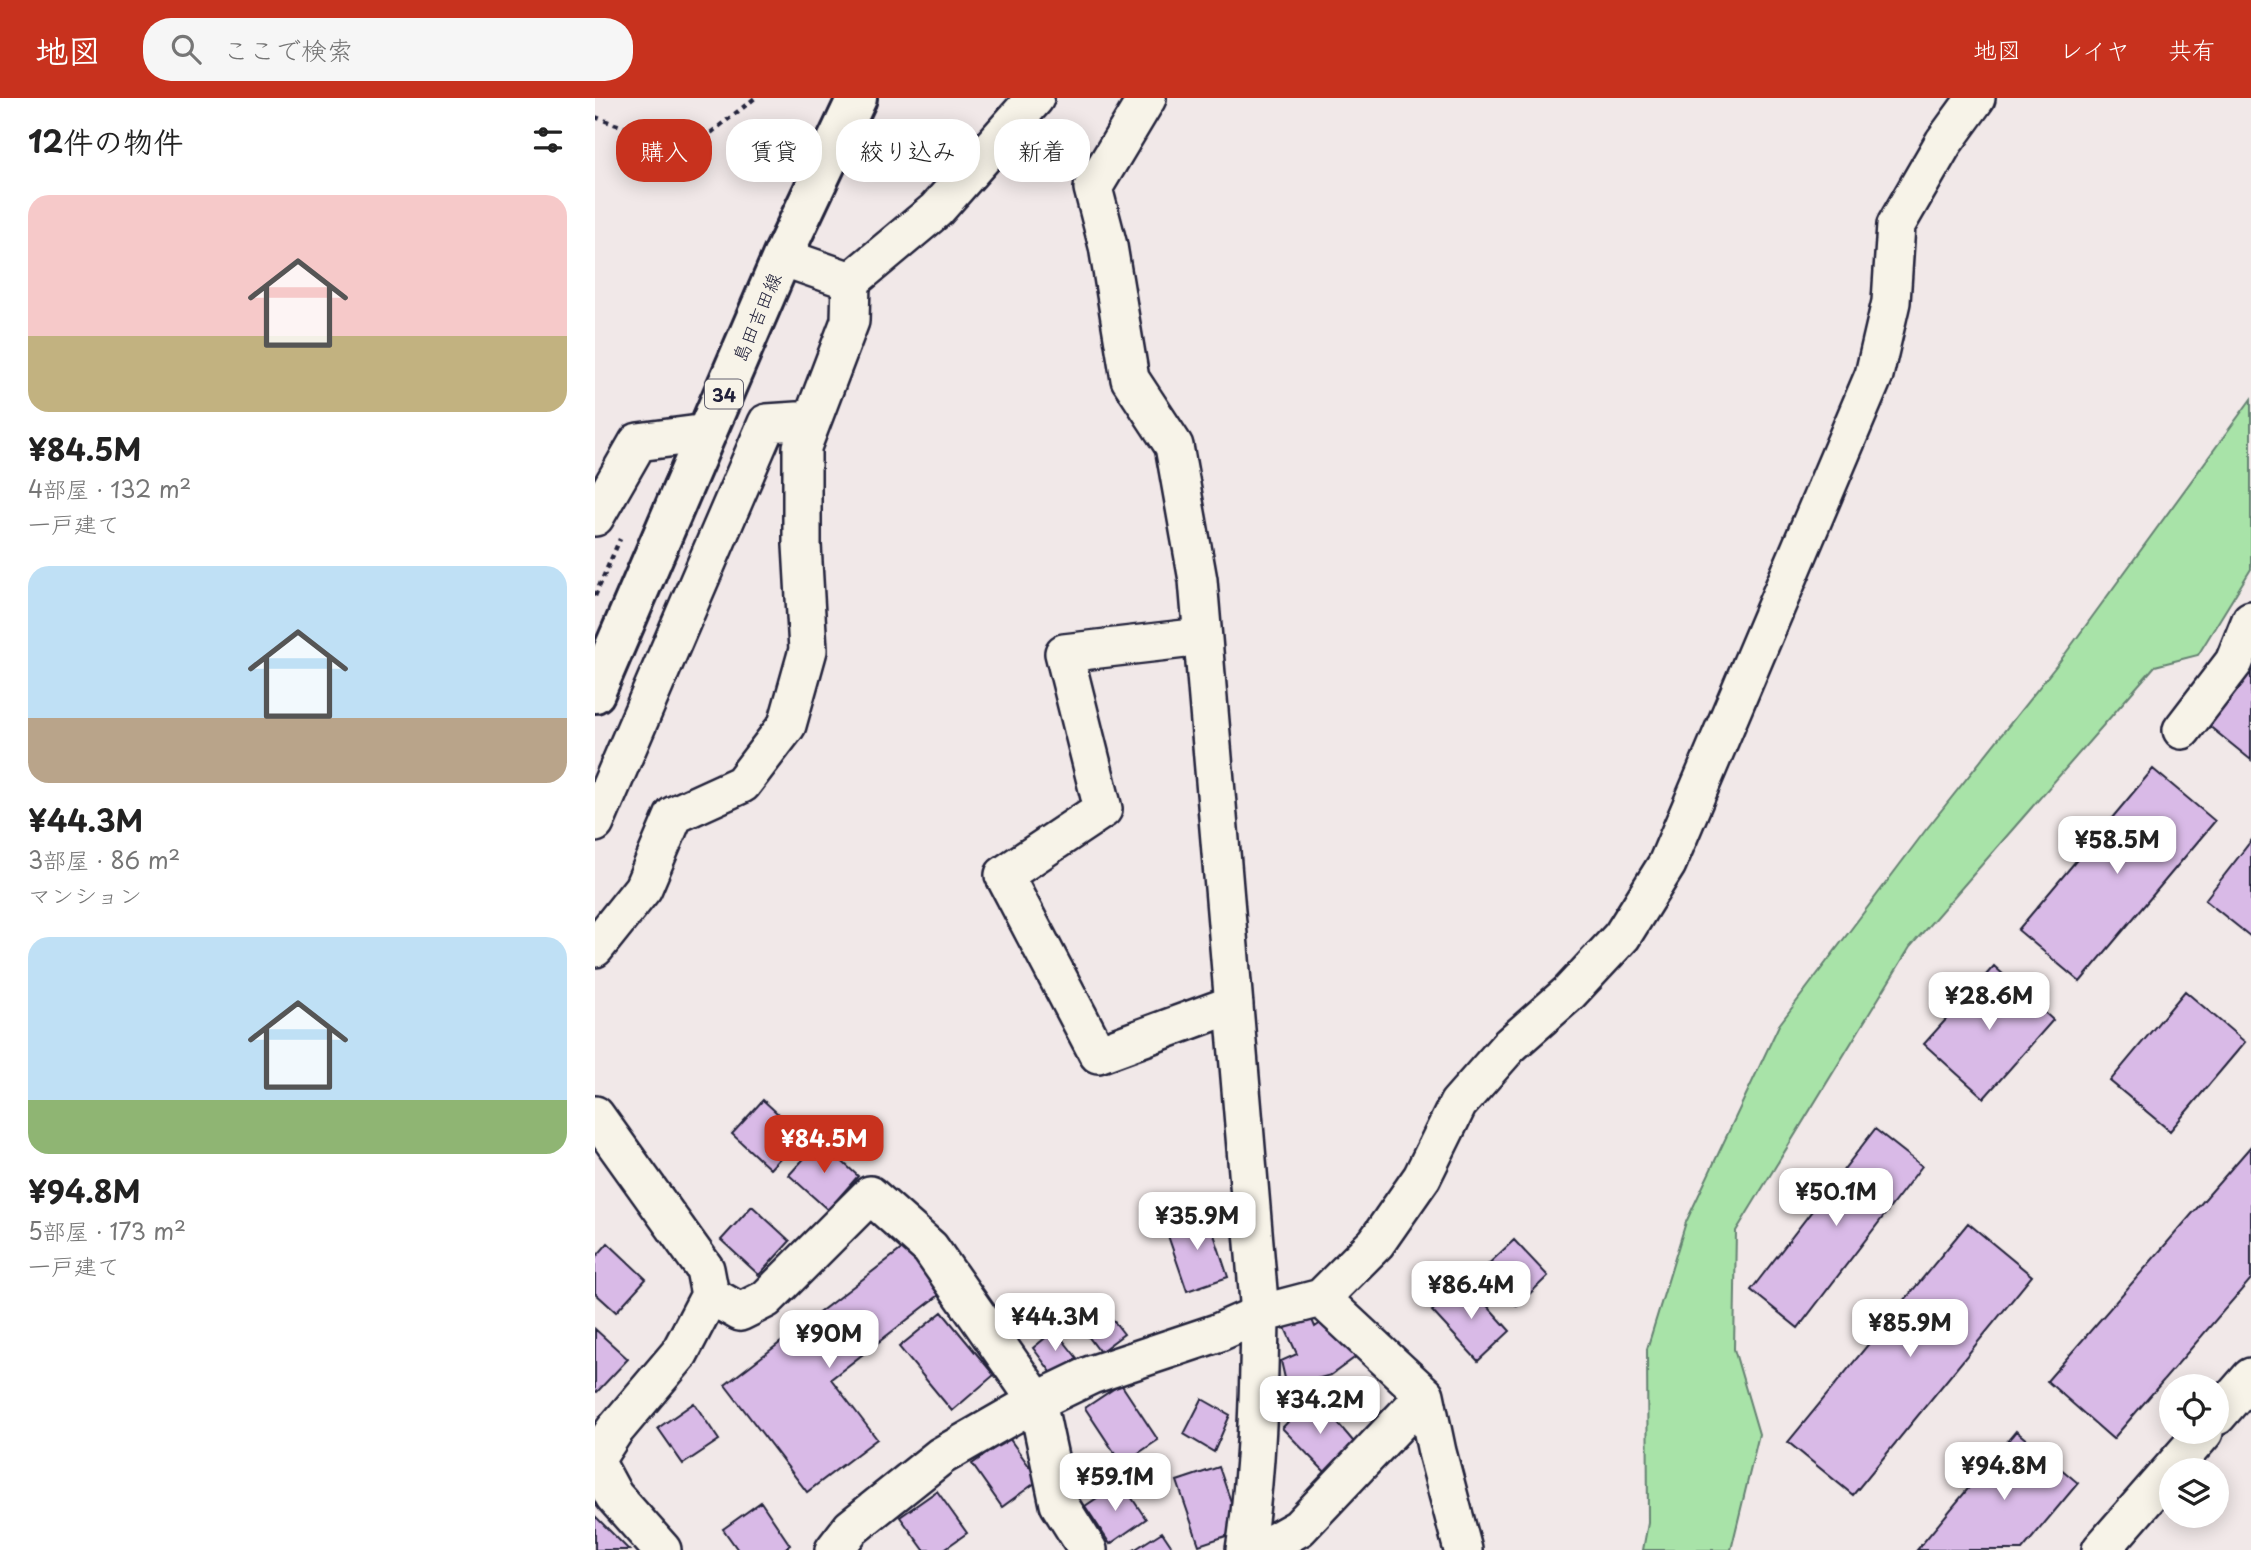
<!DOCTYPE html>
<html lang="ja">
<head>
<meta charset="utf-8">
<style>
	body { margin:0; font-family:"Playpen Sans","Klee One",sans-serif; background:#f6f6f6; color:#222; height:100vh; display:flex; flex-direction:column; font-size:26px; white-space:nowrap }
	* { box-sizing:border-box; margin:0 }
	p { font-size:23px; color:#767676 }
	.icon { flex:none; width:38px; height:38px; fill:none; stroke:currentColor; stroke-width:2; stroke-linecap:round; stroke-linejoin:round }
	.map { position:relative; flex:1; overflow:hidden }
	.panel { display:flex; flex-direction:column; background:#fff; width:595px }
	.panel>* { flex:none }
	.top-card { position:absolute; left:21px; top:21px; width:665px; height:63px; display:flex; gap:14px }
	.tools { position:absolute; left:1564px; top:1276px; display:grid; gap:14px }
	.tools a { display:grid; place-items:center; width:70px; height:70px; border-radius:50%; background:#fff; box-shadow:0 4px 18px #0003; font-size:35px }
	.price { position:absolute; translate:-50% -60px; padding:0 16px; border-radius:14px; background:#fff; color:#222; font-size:23px; line-height:46px; filter:drop-shadow(0 2px 4px #0008) }
	.price::after { content:''; position:absolute; left:50%; top:42px; width:21px; height:16px; margin-left:-10px; background:inherit; clip-path:polygon(0 0,100% 0,50% 100%) }
	.price.active { background:#c8321e; color:#fff }
	ul { padding:0; list-style:none }
	li { display:grid; align-content:center; gap:14px; height:371px; padding:0 28px }
	li span { display:grid; place-items:center; height:217px; border-radius:21px; color:#555 }
	li>.icon { margin-inline-start:auto }
	span .icon { width:126px; height:126px; fill:#fffc; stroke-width:1 }
	li b { font-size:30px }
	h2 { display:flex; justify-content:space-between; align-items:center; height:84px; padding:0 28px; font-size:30px }
	.tag { padding:0 24px; border-radius:28px; background:#fff; box-shadow:0 4px 18px #0003; font-size:24px; line-height:63px }
	.tag.active { background:#c8321e; color:#fff }
	header { display:flex; align-items:center; gap:42px; box-sizing:border-box; height:98px; padding:0 35px; background:#c8321e; color:#fff }
	header strong { font-size:33px }
	nav { display:flex; gap:38px; margin-inline-start:auto; font-size:24px }
	.search { width:490px; height:63px; background:#f6f6f6; display:flex; align-items:center; gap:18px; box-sizing:border-box; padding:0 24px; border-radius:28px; color:#767676; font-size:26px }
	main { display:flex; flex:1; min-height:0 }
	.map>svg:first-child { display:block }
</style>
</head>
<body>
<header>
<strong>地図</strong>
<div class="search"><svg class="icon" aria-label="search" viewBox="0 0 24 24"><circle cx="10" cy="10" r="6"/><path d="M15 15l6 6"/></svg>ここで検索</div>
<nav><a>地図</a><a>レイヤ</a><a>共有</a></nav>
</header>
<main>
<section class="panel">
<h2>12件の物件<svg class="icon" aria-label="filters" viewBox="0 0 24 24"><path d="M4 7h16M4 17h16"/><circle cx="9" cy="7" r="2"/><circle cx="15" cy="17" r="2"/></svg></h2>
<ul>
<li><span style="background:linear-gradient(#f6c9c9 65%,#c2b280 0)"><svg class="icon" aria-label="home" viewBox="0 0 24 24"><path d="M3 11l9-7 9 7M6 9v11h12V9"/></svg></span><div><b>¥84.5M</b><p>4部屋 · 132 m²</p><p>一戸建て</p></div></li>
<li><span style="background:linear-gradient(#bfe0f5 70%,#b9a48a 0)"><svg class="icon" aria-label="home" viewBox="0 0 24 24"><path d="M3 11l9-7 9 7M6 9v11h12V9"/></svg></span><div><b>¥44.3M</b><p>3部屋 · 86 m²</p><p>マンション</p></div></li>
<li><span style="background:linear-gradient(#bfe0f5 75%,#8fb573 0)"><svg class="icon" aria-label="home" viewBox="0 0 24 24"><path d="M3 11l9-7 9 7M6 9v11h12V9"/></svg></span><div><b>¥94.8M</b><p>5部屋 · 173 m²</p><p>一戸建て</p></div></li>
</ul>
</section>
<div class="map">
<svg width="1656" height="1452" viewBox="0 0 1656 1452">
	<rect width="100%" height="100%" fill="#f1e8e8"/>
	<filter id="ink" filterUnits="userSpaceOnUse"><feTurbulence type="fractalNoise" baseFrequency=".0143" numOctaves="2"/><feDisplacementMap in="SourceGraphic" scale="14" xChannelSelector="R" yChannelSelector="G"/><feConvolveMatrix kernelMatrix="1 2 1 2 8 2 1 2 1" color-interpolation-filters="sRGB"/></filter>
	<g filter="url(#ink)">
		<path fill="#a8e3a8" stroke="#658272" stroke-width="2" d="M 1656,301 L 1656,471 L 1603,557 L 1560,568 L 1315,849 L 1141,1133 L 1139,1251 L 1164,1336 L 1136,1452 L 1048,1452 L 1053,1425 L 1052,1251 L 1091,1124 L 1184,927 L 1330,733 L 1465,563 Z"/>
		<path fill="#d9bae7" stroke="#22223b" stroke-width="2" d="M 1656,573 L 1656,662 L 1613,627 Z
			M 1558,671 L 1620,723 L 1485,884 L 1423,832 Z
			M 1656,743 L 1656,839 L 1610,802 Z
			M 1399,868 L 1458,922 L 1389,1000 L 1329,946 Z
			M 1590,893 L 1650,944 L 1575,1033 L 1515,983 Z
			M 168,1002 L 206,1037 L 175,1071 L 137,1036 Z
			M 1280,1031 L 1327,1068 L 1203,1230 L 1156,1192 Z
			M 225,1043 L 263,1078 L 233,1112 L 194,1077 Z
			M 1656,1048 L 1656,1181 L 1518,1341 L 1452,1283 Z
			M 157,1108 L 195,1143 L 164,1177 L 126,1142 Z
			M 612,1115 L 633,1179 L 592,1193 L 570,1129 Z
			M 1373,1125 L 1437,1178 L 1258,1397 L 1193,1344 Z
			M 919,1142 L 953,1178 L 922,1208 L 887,1172 Z
			M 13,1145 L 51,1181 L 21,1214 L 0,1195 L 0,1160 Z
			M 312,1147 L 348,1194 L 236,1281 L 282,1341 L 212,1394 L 130,1287 Z
			M 870,1183 L 915,1233 L 883,1263 L 837,1213 Z
			M 507,1208 L 529,1236 L 505,1254 L 484,1226 Z
			M 347,1214 L 399,1277 L 357,1313 L 304,1249 Z
			M 715,1217 L 720,1229 L 733,1220 L 766,1255 L 736,1277 L 692,1289 L 686,1263 L 702,1256 L 690,1230 Z
			M 0,1231 L 33,1261 L 2,1294 L 0,1293 Z
			M 460,1232 L 482,1260 L 459,1278 L 438,1250 Z
			M 526,1286 L 563,1342 L 527,1366 L 490,1310 Z
			M 719,1297 L 763,1349 L 733,1377 L 687,1330 Z
			M 607,1301 L 635,1317 L 619,1354 L 589,1336 Z
			M 99,1305 L 124,1342 L 88,1366 L 63,1330 Z
			M 1421,1333 L 1483,1385 L 1427,1452 L 1322,1452 Z
			M 414,1340 L 444,1382 L 407,1409 L 377,1366 Z
			M 624,1369 L 646,1433 L 604,1447 L 582,1383 Z
			M 526,1384 L 551,1421 L 515,1446 L 490,1408 Z
			M 342,1393 L 372,1435 L 348,1452 L 329,1452 L 305,1419 Z
			M 166,1404 L 195,1447 L 188,1452 L 143,1452 L 128,1431 Z
			M 0,1418 L 34,1452 L 0,1452 Z
			M 567,1434 L 579,1452 L 539,1452 Z"/>
		<g fill="none" stroke-linecap="round" stroke-linejoin="round">
			<g stroke="#22223b" stroke-width="42">
				<path id="minor" d="M 552,0 L 498,90 L 513,148 L 535,281 L 579,348 L 603,482 L 665,1216 C 664,1295 662,1374 650,1452
					M 187,159 L 256,183
					M 0,419 L 43,344 L 112,335
					M 607,539 L 469,555 L 508,711 L 409,777 L 503,956 L 639,906
					M 1587,632 L 1639,564 L 1656,522
					M 0,725 L 172,325 L 217,322
					M 0,850 L 48,790 L 79,717 L 147,686 L 192,627 L 213,552 L 207,447 L 207,349 L 255,223 L 256,183 L 341,112 L 440,0
					M 0,1017 L 110,1171 L 115,1197 L 84,1256 L 19,1333 L 0,1362
					M 115,1197 L 145,1214 L 171,1201 L 275,1097 L 335,1150 L 442,1303 L 464,1406 L 493,1452
					M 726,1200 L 830,1297 L 842,1354 L 868,1452
					M 1622,1318 L 1656,1279
					M 0,1363 L 19,1398 L 67,1452
					M 239,1452 L 256,1430 L 346,1358 L 442,1303 L 496,1277 L 622,1235 L 665,1216 L 726,1200 L 781,1145 L 827,1079 L 863,1006 L 914,948 L 974,895 L 1027,838 L 1072,766 L 1279,277 L 1296,204 L 1301,127 L 1349,44 L 1381,0
					M 665,1452 L 704,1430 L 830,1297
					M 1506,1452 L 1609,1334"/>
			</g>
			<g stroke="#22223b" stroke-width="44">
				<path id="major" d="M 0,595 L 187,159 L 262,0"/>
			</g>
			<path stroke="#22223b" stroke-width="4.5" stroke-dasharray="5 5" stroke-linecap="butt" d="M 0,19 L 50,37 L 113,37 L 160,0
				M 456,31 L 464,57 L 473,66
				M 0,498 L 25,441"/>
			<use href="#minor" stroke="#f7f3e8" stroke-width="37"/>
			<use href="#major" stroke="#f7f3e8" stroke-width="38"/>
		</g>
	</g>
	<g text-anchor="middle" dominant-baseline="central" stroke-width="7" stroke-linejoin="round" paint-order="stroke">
		<rect fill="#f7f3e8" stroke="#62616f" stroke-width="2" x="110" y="281.5" width="38" height="29" rx="5"/>
		<g font-size="18" font-weight="bold" fill="#22223b">
			<text x="129" y="296">34</text>
		</g>
		<g font-size="19" fill="#22223b" stroke="#f7f3e8">
			<text transform="translate(161 219) rotate(-67)">島田吉田線</text>
		</g>
	</g>
</svg>
<div class="tools">
<a><svg class="icon" aria-label="locate" viewBox="0 0 24 24"><circle cx="12" cy="12" r="6"/><path d="M12 2v4M12 18v4M2 12h4M18 12h4"/></svg></a>
<a><svg class="icon" aria-label="layers" viewBox="0 0 24 24"><path d="M12 4l9 5-9 5-9-5zM3 14l9 5 9-5"/></svg></a>
</div>
<b class="price" style="left:1522px;top:778px">¥58.5M</b>
<b class="price" style="left:1394px;top:934px">¥28.6M</b>
<b class="price active" style="left:229px;top:1077px">¥84.5M</b>
<b class="price" style="left:1241px;top:1130px">¥50.1M</b>
<b class="price" style="left:602px;top:1154px">¥35.9M</b>
<b class="price" style="left:876px;top:1223px">¥86.4M</b>
<b class="price" style="left:460px;top:1255px">¥44.3M</b>
<b class="price" style="left:1315px;top:1261px">¥85.9M</b>
<b class="price" style="left:234px;top:1272px">¥90M</b>
<b class="price" style="left:725px;top:1338px">¥34.2M</b>
<b class="price" style="left:1409px;top:1404px">¥94.8M</b>
<b class="price" style="left:520px;top:1415px">¥59.1M</b>
<div class="top-card">
<a class="tag active">購入</a>
<a class="tag">賃貸</a>
<a class="tag">絞り込み</a>
<a class="tag">新着</a>
</div>
</div>
</main>
</body>
</html>
